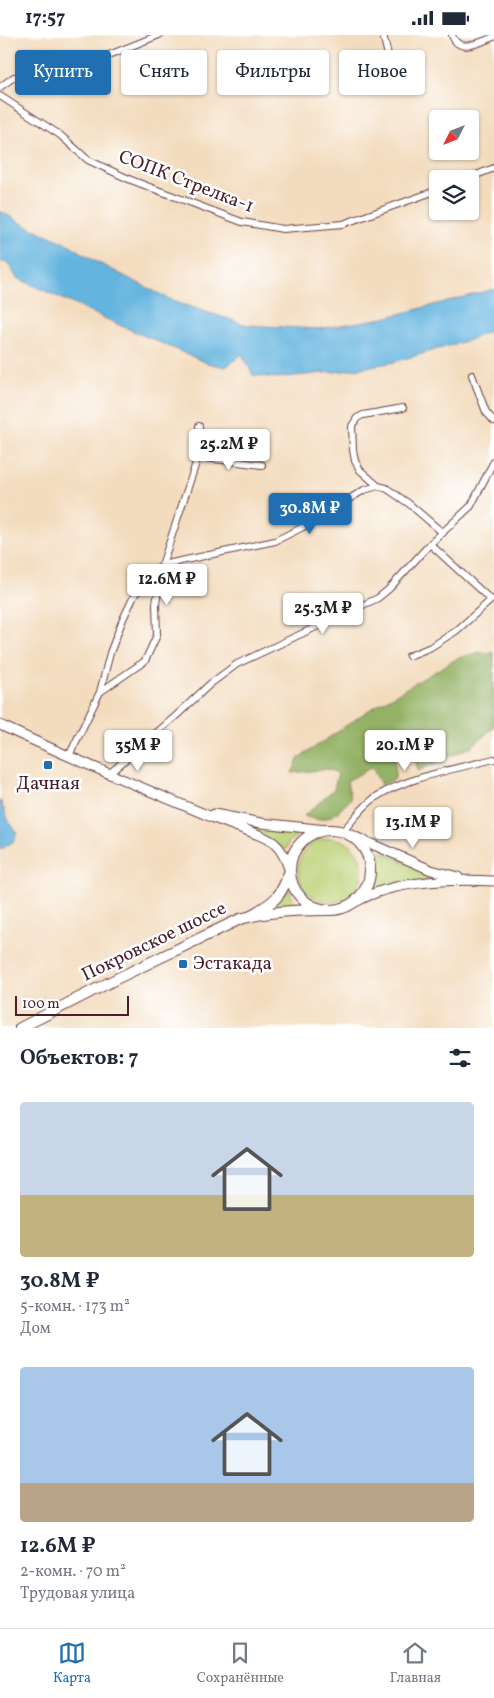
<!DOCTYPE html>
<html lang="ru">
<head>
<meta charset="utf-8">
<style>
	body { margin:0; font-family:Vollkorn,serif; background:#f6f6f7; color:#1f2937; height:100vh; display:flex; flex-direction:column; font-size:19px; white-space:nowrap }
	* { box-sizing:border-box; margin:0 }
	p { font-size:16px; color:#747a83 }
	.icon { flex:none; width:28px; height:28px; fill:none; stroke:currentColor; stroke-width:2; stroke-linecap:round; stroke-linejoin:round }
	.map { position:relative; height:993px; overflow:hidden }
	.drawer { display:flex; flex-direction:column; background:#fff; flex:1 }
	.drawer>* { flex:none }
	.guide { position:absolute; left:15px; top:15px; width:465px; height:45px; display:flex; gap:10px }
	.needle { width:32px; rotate:228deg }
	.tools { position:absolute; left:429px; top:75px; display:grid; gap:10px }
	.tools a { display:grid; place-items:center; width:50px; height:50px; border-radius:5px; background:#fff; box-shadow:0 1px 4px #0004; font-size:25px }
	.scale { position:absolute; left:15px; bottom:12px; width:114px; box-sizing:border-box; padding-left:5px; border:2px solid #4a1f2b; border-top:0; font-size:14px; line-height:18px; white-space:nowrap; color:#4a1f2b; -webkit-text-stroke:4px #fff; paint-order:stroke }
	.price { position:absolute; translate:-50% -42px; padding:0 11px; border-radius:5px; background:#fff; color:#222; font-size:16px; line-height:32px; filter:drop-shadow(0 1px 2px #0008) }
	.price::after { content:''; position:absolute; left:50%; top:30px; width:15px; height:11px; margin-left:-8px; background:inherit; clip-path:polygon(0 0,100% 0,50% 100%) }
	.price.active { background:#1f6fb2; color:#fff }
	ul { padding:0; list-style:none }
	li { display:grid; align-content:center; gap:10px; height:265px; padding:0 20px }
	li span { display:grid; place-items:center; height:155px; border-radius:5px; color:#555 }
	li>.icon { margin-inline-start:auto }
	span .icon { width:90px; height:90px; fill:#fffc; stroke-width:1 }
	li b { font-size:21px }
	h2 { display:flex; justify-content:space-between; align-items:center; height:60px; padding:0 20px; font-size:21px }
	.chip { padding:0 18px; border-radius:5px; background:#fff; box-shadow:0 1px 4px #0004; font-size:18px; line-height:45px }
	.chip.active { background:#1f6fb2; color:#fff }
	.status { display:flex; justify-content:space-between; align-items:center; height:35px; padding:0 25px; background:#fff; direction:ltr }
	.status svg { height:14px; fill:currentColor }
	.tabs { display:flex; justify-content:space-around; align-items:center; height:70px; border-top:1px solid #e0e1e3; background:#fff; font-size:14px; color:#747a83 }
	.tabs a { display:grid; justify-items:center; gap:2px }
	.tabs .active { color:#1f6fb2 }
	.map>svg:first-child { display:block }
</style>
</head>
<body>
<div class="status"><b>17:57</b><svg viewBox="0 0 49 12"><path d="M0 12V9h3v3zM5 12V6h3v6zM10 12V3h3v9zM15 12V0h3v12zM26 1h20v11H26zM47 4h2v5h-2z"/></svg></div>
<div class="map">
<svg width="494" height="993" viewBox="0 0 494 993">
	<rect width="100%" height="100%" fill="#fff"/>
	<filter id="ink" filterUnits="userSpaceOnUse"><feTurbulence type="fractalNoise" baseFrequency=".02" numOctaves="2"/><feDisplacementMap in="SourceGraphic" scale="10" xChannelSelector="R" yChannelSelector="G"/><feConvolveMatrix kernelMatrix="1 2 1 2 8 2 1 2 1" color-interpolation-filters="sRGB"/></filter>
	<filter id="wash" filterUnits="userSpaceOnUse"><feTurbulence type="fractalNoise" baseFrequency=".0096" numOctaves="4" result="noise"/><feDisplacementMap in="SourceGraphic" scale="20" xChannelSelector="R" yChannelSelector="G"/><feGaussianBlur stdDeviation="1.12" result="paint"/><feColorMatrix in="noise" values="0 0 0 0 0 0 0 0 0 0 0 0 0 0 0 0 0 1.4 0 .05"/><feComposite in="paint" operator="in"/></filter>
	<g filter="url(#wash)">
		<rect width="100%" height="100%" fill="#f3dcbe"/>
		<path fill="#bbd074" stroke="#827850" d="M 241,788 L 297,800 L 289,807 L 286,815 Z
			M298 835a32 32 0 1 1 64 0a32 32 0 1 1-64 0Z
			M 367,811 L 442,842 L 368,860 L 374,842 Z
			M 289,854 L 294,866 L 304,873 L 265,878 Z"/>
		<path fill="#94b266" stroke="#6f6848" d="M 481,617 L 494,618 L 494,692 L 471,712 L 418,736 L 413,715 L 395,716 L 395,744 L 381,750 L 372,732 L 347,746 L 351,764 C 336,779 327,790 304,781 L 334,754 L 338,738 L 327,734 L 292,738 L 299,723 L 369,675 L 458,623 Z"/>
		<path fill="#64b4df" stroke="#576a85" d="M 0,176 L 25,190 L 70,210 L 97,227 L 175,267 L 247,290 L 318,294 L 384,283 L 494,254 L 494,294 L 472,304 L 394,327 L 343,336 L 276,343 L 253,340 L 242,319 L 226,332 L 207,328 L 117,289 L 17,243 L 7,227 L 0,227 Z
			M 0,765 L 10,789 L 17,798 L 14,806 L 0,815 Z"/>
	</g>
	<g filter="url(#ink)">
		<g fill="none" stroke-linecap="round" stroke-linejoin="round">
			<g stroke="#633b41" stroke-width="8">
				<path id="minor" d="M 383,0 L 392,36
					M 452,0 C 459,20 480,7 494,2
					M 0,52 L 14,42 L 51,38 L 99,24 L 159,0
					M 0,61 L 60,100 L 88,125 L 131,145 L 242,187 L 283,194 L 343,189 L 438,155
					M 466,144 L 494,133
					M 472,340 L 486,377 L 494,386
					M 198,422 L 262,430
					M 378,451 L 360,435 L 355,426 L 353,415 L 352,391 L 357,383 L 363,380 L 403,373
					M 430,509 L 491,565 L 494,564
					M 409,621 L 431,612 L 456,596 L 491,565
					M 100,657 L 110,618 L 123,584 L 135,559 L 162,530 L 275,506 L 303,492 L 364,455 L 378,451 L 386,453 L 408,468 L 443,498
					M 69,721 L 100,657 L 145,626 L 157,600 L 156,569 L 162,530 L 198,422 L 200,410 L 199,391
					M 110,738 L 177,680 L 210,649 L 237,629 L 378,563 L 389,554 L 430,509 L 471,471 L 494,426
					M 343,796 C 352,786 361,774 372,765 C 398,744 460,733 494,724"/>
			</g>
			<g stroke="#633b41" stroke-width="11">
				<path id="secondary" d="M 0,690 C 70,723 142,753 214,783 C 232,791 258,797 274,808 C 282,815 286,824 289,834
					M 214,779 L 261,788 L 326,795
					M 351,800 L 431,835 L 458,842
					M 347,871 C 356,867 366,861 375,858 C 412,845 455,844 494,846"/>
			</g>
			<g stroke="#633b41" stroke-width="12">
				<path id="primary" d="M290 835a40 40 0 1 1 80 0a40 40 0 1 1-80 0Z
					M 253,879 C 274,867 281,862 289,838
					M 20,993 L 118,943 L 240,884 C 267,876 297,875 325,875"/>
			</g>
			<use href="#minor" stroke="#fff" stroke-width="6"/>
			<use href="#secondary" stroke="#fff" stroke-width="9"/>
			<use href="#primary" stroke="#fff" stroke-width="10"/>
		</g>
	</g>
	<g fill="#1f6fb2" stroke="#fff" stroke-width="2">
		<rect x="43" y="725" width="10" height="10" rx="2.5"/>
		<rect x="178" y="924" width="10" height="10" rx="2.5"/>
	</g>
	<g text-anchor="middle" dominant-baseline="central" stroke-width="5" stroke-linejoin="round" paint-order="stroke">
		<g font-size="19" fill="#4a1f2b" stroke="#fff">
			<text transform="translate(186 147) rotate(21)">СОПК Стрелка-1</text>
			<text transform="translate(154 907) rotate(-26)">Покровское шоссе</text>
		</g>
		<g font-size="19" fill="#4a1f2b" stroke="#fff">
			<text x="48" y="749">Дачная</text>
			<text x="193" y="929" text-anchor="start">Эстакада</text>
		</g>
	</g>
</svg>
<div class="tools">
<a><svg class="needle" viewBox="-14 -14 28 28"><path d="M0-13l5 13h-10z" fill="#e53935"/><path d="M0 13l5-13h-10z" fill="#747a83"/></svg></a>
<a><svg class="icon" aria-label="layers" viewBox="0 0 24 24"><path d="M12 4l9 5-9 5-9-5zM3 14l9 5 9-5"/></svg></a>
</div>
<div class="scale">100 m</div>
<b class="price" style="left:229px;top:436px">25.2M ₽</b>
<b class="price active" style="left:310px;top:500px">30.8M ₽</b>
<b class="price" style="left:167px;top:571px">12.6M ₽</b>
<b class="price" style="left:323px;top:600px">25.3M ₽</b>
<b class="price" style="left:138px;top:737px">35M ₽</b>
<b class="price" style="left:405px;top:737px">20.1M ₽</b>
<b class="price" style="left:413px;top:814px">13.1M ₽</b>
<div class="guide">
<a class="chip active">Купить</a>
<a class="chip">Снять</a>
<a class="chip">Фильтры</a>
<a class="chip">Новое</a>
</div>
</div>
<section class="drawer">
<h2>Объектов: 7<svg class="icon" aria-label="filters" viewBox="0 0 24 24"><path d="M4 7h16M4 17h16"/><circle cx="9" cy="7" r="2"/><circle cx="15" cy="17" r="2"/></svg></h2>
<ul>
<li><span style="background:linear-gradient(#c9d6e8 60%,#c2b280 0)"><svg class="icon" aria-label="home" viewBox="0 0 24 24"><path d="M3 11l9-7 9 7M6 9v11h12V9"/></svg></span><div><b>30.8M ₽</b><p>5-комн. · 173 m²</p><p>Дом</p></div></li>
<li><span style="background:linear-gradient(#a9c7e8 75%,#b9a48a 0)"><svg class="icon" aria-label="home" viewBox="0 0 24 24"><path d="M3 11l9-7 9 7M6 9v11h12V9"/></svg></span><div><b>12.6M ₽</b><p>2-комн. · 70 m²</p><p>Трудовая улица</p></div></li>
</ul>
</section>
<nav class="tabs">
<a class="active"><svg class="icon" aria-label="map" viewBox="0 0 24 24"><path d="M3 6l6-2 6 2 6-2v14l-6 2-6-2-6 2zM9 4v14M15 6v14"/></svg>Карта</a>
<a><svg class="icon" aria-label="saved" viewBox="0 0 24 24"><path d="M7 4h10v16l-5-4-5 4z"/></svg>Сохранённые</a>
<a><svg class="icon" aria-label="home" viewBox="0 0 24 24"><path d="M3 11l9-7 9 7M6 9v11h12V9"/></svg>Главная</a>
</nav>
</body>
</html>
